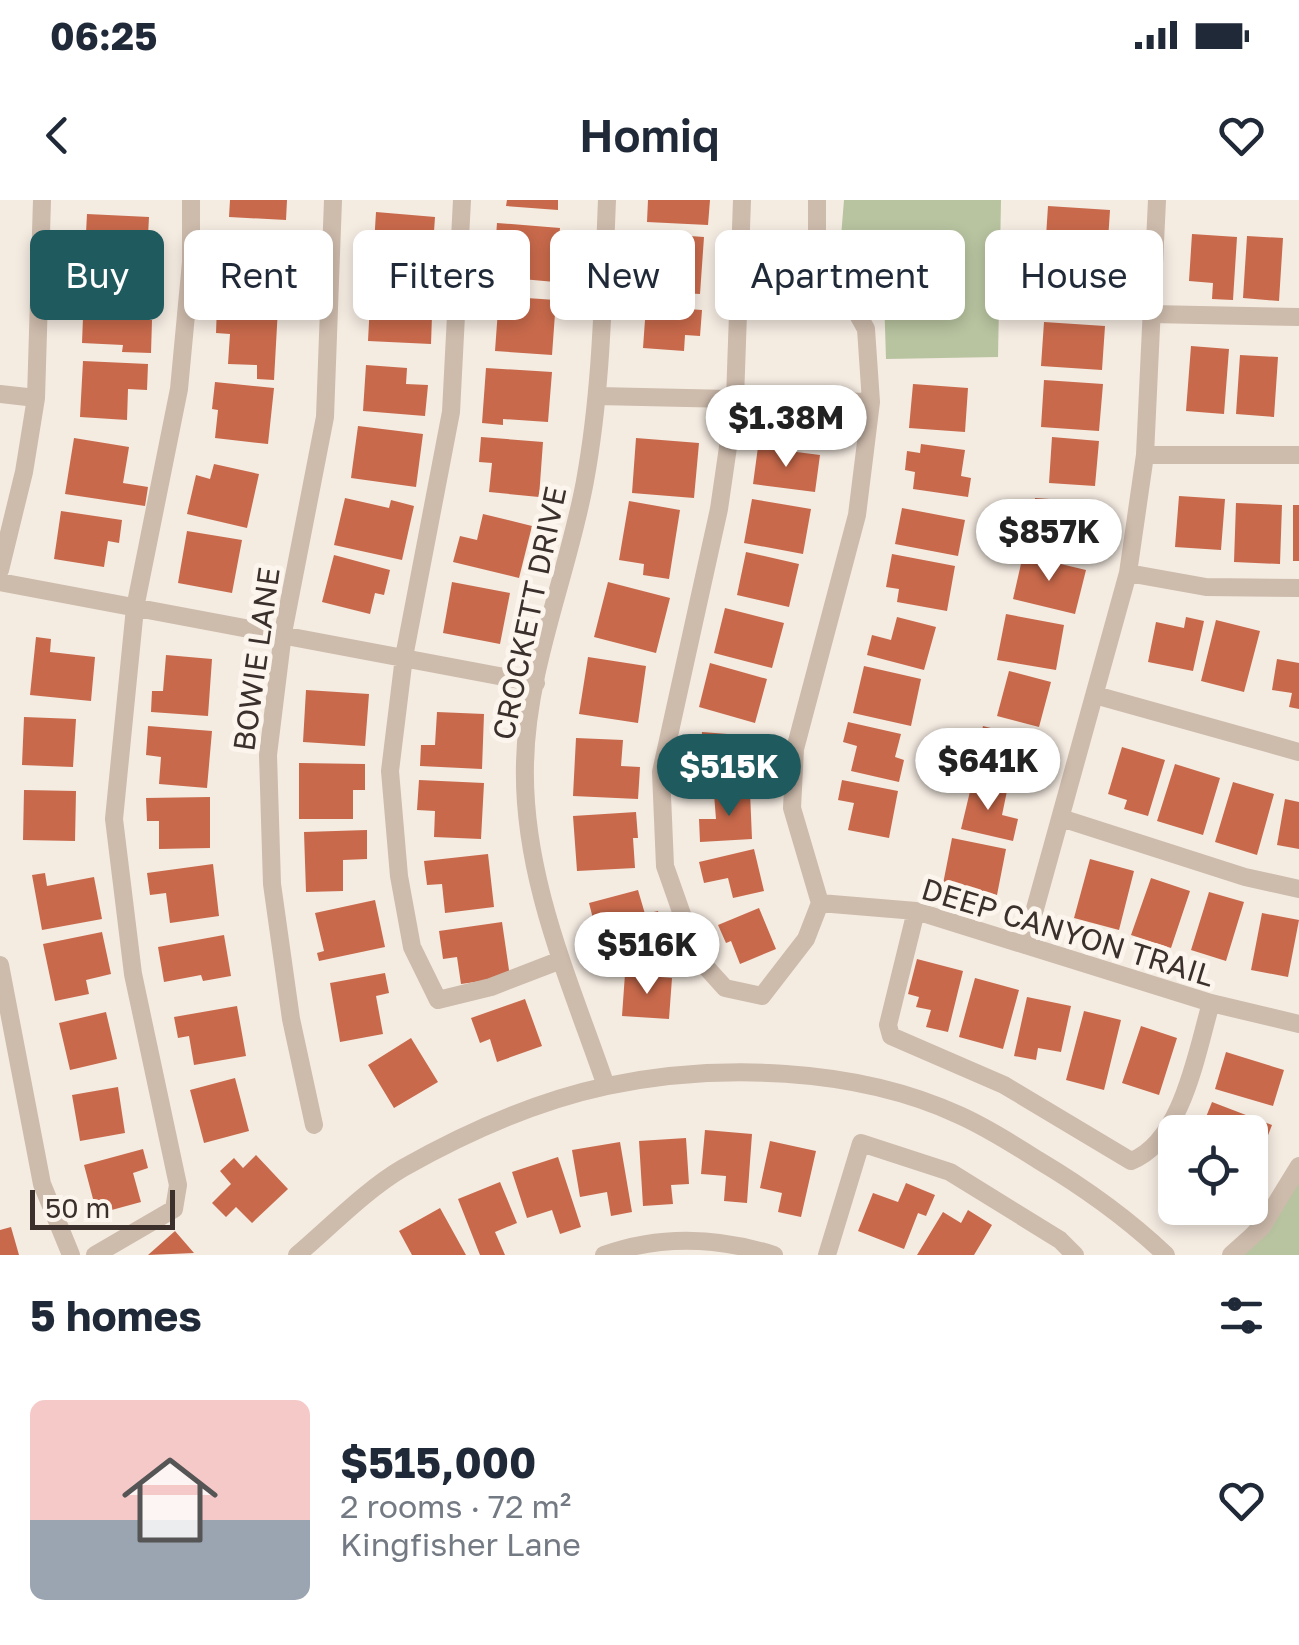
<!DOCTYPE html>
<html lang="en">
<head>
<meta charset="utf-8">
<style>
	body { margin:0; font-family:"Golos Text",sans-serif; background:#f6f6f7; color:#1f2937; height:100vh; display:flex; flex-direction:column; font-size:38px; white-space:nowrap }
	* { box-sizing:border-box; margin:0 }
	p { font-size:32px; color:#747a83 }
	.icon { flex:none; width:55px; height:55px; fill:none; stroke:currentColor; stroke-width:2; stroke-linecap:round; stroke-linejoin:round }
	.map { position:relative; height:1055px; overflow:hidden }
	.drawer { display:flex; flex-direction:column; background:#fff; flex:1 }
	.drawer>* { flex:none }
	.guide { position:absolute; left:30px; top:30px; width:1240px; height:90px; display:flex; gap:20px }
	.fabs { position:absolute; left:1158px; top:915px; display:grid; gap:20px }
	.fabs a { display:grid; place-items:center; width:110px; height:110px; border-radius:15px; background:#fff; box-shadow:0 5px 15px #0003; font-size:50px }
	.scale { position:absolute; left:30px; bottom:25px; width:145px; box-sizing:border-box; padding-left:10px; border:5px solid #3b302b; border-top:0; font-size:28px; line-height:35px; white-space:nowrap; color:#3b302b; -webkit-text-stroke:8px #fbf5ee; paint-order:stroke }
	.price { position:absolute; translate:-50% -85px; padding:0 22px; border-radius:35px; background:#fff; color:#222; font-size:32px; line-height:65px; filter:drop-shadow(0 2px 5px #0008) }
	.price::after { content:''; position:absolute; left:50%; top:60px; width:30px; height:22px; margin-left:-15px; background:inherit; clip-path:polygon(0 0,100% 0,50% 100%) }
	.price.current { background:#1f5a5e; color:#fff }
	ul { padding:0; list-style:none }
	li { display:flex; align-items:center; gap:30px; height:250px; padding:0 30px }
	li+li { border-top:2px solid #e0e1e3 }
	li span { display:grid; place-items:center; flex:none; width:280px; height:200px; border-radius:15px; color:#555 }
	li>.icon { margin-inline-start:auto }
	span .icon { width:120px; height:120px; fill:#fffc; stroke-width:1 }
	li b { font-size:42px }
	h2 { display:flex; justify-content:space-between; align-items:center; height:120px; padding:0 30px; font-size:42px }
	.pill { padding:0 35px; border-radius:15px; background:#fff; box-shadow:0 5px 15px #0003; font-size:35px; line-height:90px }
	.pill.current { background:#1f5a5e; color:#fff }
	.status { display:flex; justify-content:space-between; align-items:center; height:70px; padding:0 50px; background:#fff; direction:ltr }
	.status svg { height:28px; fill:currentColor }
	header { display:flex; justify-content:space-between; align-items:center; height:130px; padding:0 30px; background:#fff; font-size:45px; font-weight:600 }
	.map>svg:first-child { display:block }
</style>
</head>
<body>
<div class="status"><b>06:25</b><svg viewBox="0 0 49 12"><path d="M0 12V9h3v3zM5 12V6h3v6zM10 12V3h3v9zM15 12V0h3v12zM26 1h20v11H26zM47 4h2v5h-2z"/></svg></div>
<header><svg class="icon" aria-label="back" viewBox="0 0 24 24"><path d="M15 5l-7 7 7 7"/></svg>Homiq<svg class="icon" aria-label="heart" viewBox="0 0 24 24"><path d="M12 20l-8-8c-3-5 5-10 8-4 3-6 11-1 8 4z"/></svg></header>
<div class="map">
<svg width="1299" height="1055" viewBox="0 0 1299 1055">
	<rect width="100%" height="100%" fill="#f4ebe1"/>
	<path fill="#b8c4a0" d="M 844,0 L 1001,0 L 998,157 L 886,159 L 884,96 L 840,49 Z
		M 1299,962 L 1299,1055 L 1224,1055 L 1297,971 Z"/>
	<path fill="#c8694b" d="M 230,0 L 287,0 L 286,20 L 229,17 Z
		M 507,0 L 558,0 L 558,10 L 506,6 Z
		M 648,0 L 710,0 L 708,25 L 647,22 Z
		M 1048,6 L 1110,10 L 1107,56 L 1045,52 Z
		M 376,12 L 435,17 L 431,75 L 410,74 L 411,64 L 373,61 Z
		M 87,14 L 149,17 L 146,74 L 84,71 Z
		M 497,23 L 560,28 L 555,82 L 511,78 L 513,51 L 495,49 Z
		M 648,33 L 704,37 L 700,94 L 644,91 Z
		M 1192,34 L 1237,37 L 1233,100 L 1212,99 L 1213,83 L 1189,81 Z
		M 233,36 L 284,40 L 280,94 L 229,90 Z
		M 1247,36 L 1283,38 L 1279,101 L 1243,98 Z
		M 1062,64 L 1108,68 L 1105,114 L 1059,111 Z
		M 371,84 L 433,87 L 431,144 L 368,141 Z
		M 84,92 L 145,95 L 144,120 L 152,120 L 151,153 L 122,152 L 123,145 L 82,143 Z
		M 499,96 L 556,100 L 552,155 L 495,151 Z
		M 217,105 L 278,108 L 274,180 L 257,179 L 257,165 L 228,164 L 230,134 L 216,133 Z
		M 646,106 L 702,110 L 700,136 L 685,135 L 684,151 L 643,148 Z
		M 1044,122 L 1105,126 L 1102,170 L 1041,166 Z
		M 1191,146 L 1229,149 L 1224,214 L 1186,211 Z
		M 1240,155 L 1278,157 L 1274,217 L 1236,214 Z
		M 83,161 L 148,164 L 147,190 L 128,189 L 127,220 L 80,217 Z
		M 366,165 L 407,168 L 406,184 L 428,185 L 425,216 L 363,211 Z
		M 486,168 L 552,172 L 548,222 L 503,219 L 503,225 L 482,223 Z
		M 1044,180 L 1103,184 L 1099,231 L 1041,227 Z
		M 215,182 L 274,188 L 268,244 L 215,238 L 218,210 L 212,209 Z
		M 913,184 L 968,188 L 965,232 L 909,228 Z
		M 358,226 L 423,234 L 416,287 L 351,278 Z
		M 481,237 L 543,242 L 539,297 L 489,292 L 492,263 L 479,262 Z
		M 1052,237 L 1099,241 L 1095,286 L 1049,283 Z
		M 74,238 L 129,247 L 123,283 L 148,287 L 145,306 L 65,294 Z
		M 636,238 L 699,243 L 694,298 L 632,293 Z
		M 921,244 L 965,250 L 961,276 L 971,278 L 968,297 L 913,289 L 915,272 L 905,270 L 907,251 L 920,253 Z
		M 758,247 L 820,255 L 815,292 L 753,284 Z
		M 214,264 L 259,274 L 247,328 L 187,314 L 196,275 L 210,279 Z
		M 1179,296 L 1225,299 L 1221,350 L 1175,347 Z
		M 345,298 L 389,308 L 391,300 L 414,306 L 402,360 L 334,345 Z
		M 1035,298 L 1094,302 L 1091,349 L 1032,345 Z
		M 752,299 L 811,309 L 803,354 L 744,343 Z
		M 629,301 L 680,310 L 669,379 L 643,375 L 644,364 L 619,360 Z
		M 1236,303 L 1282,305 L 1280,364 L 1234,362 Z
		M 1293,305 L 1299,305 L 1299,361 L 1293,361 Z
		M 902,308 L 965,320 L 958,356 L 895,344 Z
		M 61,311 L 122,320 L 119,343 L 108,341 L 104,367 L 54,359 Z
		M 483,314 L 532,326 L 519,378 L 453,362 L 460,336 L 477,340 Z
		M 187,331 L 242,340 L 232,393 L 178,383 Z
		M 746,352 L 799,364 L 789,407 L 737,395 Z
		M 892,354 L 955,366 L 947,411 L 897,402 L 899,389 L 886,387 Z
		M 334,355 L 390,370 L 384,395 L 375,393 L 370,414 L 322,402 Z
		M 1023,355 L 1086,370 L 1075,414 L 1013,399 Z
		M 452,382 L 510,393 L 500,444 L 443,433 Z
		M 608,382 L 670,398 L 656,453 L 594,437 Z
		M 725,408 L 784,423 L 772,468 L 714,453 Z
		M 1006,414 L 1064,425 L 1056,470 L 997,460 Z
		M 897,417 L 936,427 L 924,470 L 867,455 L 872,435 L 891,440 Z
		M 1186,417 L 1204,421 L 1193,471 L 1148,462 L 1156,422 L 1184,428 Z
		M 1216,420 L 1260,431 L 1244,492 L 1201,481 Z
		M 36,437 L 51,439 L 50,452 L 95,457 L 91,501 L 30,495 Z
		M 166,455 L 212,459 L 208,516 L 151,512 L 152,491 L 163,491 Z
		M 588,457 L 646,466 L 638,523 L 579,514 Z
		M 1277,459 L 1299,463 L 1299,509 L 1289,507 L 1292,493 L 1272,490 Z
		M 710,463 L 767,479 L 755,523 L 699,507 Z
		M 864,466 L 921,479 L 911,526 L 853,513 Z
		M 1009,471 L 1051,482 L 1039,527 L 997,516 Z
		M 306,490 L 369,494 L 365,546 L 303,542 Z
		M 437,512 L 484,514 L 482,569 L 420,566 L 421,545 L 435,545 Z
		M 24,517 L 76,519 L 73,567 L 22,565 Z
		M 848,522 L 901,534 L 895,557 L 904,560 L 899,582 L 851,571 L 857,546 L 843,542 Z
		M 148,526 L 212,531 L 207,588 L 159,584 L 161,557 L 146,555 Z
		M 983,526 L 1038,540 L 1028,585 L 972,572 Z
		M 702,532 L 753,536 L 750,581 L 699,578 Z
		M 576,538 L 623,540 L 621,566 L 640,567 L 638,599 L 573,596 Z
		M 1122,547 L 1165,560 L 1148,616 L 1124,609 L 1127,600 L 1108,594 Z
		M 299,563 L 365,564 L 365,590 L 353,590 L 353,619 L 299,619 Z
		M 1175,564 L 1220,578 L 1203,635 L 1157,621 Z
		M 419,580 L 484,583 L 481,639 L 434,637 L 435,611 L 417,610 Z
		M 842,580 L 898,591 L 889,638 L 848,630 L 854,603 L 838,600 Z
		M 1233,582 L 1274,594 L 1257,655 L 1215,642 Z
		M 972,583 L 1007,591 L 1002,615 L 1018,619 L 1013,641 L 961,629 Z
		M 24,590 L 76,591 L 75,641 L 23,640 Z
		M 750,592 L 752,639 L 700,642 L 699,619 L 716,619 L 714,594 Z
		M 210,597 L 210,648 L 159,649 L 159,621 L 147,621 L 146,598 Z
		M 1285,599 L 1299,602 L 1299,649 L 1277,645 Z
		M 636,612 L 638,638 L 633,638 L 635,668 L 577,671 L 573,616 Z
		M 367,630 L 367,659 L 343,660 L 343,691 L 306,692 L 304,632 Z
		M 952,638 L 1006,649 L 997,695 L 943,684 Z
		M 754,649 L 764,691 L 733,698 L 728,678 L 704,683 L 699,662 Z
		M 488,654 L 494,707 L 445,713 L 442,684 L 427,685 L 424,661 Z
		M 1090,659 L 1134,671 L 1119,730 L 1074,718 Z
		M 213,664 L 219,716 L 170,723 L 166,693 L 150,695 L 147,673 Z
		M 45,673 L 47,686 L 94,677 L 102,719 L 42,730 L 32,675 Z
		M 1151,678 L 1190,691 L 1171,748 L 1131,735 Z
		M 638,690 L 645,714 L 658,711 L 666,741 L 603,758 L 589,703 Z
		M 1209,692 L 1244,702 L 1226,761 L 1191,750 Z
		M 375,700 L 385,747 L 319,761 L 317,753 L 324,751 L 315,713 Z
		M 759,708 L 776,749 L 740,764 L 731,741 L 726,743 L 718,725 Z
		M 1262,713 L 1299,720 L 1288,777 L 1251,770 Z
		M 502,722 L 510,777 L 461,784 L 457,757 L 443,759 L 439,731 Z
		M 102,732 L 111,774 L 86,780 L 89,794 L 55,801 L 43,744 Z
		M 224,735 L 231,776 L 203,781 L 201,775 L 164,782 L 158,747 Z
		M 917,759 L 963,771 L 948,832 L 926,827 L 931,810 L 916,807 L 919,797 L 908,794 Z
		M 385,773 L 389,793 L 376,796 L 383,834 L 340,842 L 330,783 Z
		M 625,774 L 672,778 L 669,819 L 622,816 Z
		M 975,778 L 1019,790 L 1003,849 L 959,837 Z
		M 1027,797 L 1071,806 L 1061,852 L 1038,848 L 1036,860 L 1014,856 Z
		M 525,799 L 542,846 L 497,862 L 490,839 L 480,843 L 471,818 Z
		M 237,806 L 246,856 L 194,865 L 189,836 L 178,838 L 174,817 Z
		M 1084,811 L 1121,820 L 1104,890 L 1066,880 Z
		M 106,812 L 117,859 L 70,870 L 59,823 Z
		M 1141,826 L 1177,838 L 1159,895 L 1122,883 Z
		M 411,838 L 438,882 L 394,908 L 368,865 Z
		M 1226,852 L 1284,870 L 1273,906 L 1215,889 Z
		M 235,878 L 249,931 L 204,943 L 190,890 Z
		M 118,887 L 125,933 L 80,941 L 72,895 Z
		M 1212,902 L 1272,925 L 1258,961 L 1250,958 L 1250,932 L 1200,932 Z
		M 705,930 L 752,934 L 747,1003 L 724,1001 L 726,976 L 701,974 Z
		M 686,938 L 689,984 L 671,985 L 673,1004 L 643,1006 L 639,941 Z
		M 770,941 L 816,951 L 801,1017 L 778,1012 L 782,993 L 760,988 Z
		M 620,942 L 632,1012 L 611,1016 L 607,992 L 580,997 L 572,950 Z
		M 143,949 L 148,968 L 133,973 L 141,1002 L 97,1014 L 84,965 Z
		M 256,955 L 288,989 L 252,1023 L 236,1007 L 226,1017 L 212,1003 L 231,984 L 220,971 L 234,958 L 243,968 Z
		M 558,957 L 581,1027 L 560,1034 L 552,1010 L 527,1018 L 512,972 Z
		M 500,982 L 517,1023 L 495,1032 L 505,1055 L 480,1055 L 458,999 Z
		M 906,983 L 935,995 L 926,1016 L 918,1013 L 904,1049 L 858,1031 L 873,993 L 898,1002 Z
		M 440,1008 L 466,1055 L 412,1055 L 399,1031 Z
		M 968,1010 L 992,1025 L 974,1055 L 917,1055 L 943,1012 L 961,1023 Z
		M 11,1027 L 19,1055 L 0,1055 L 0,1030 Z
		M 175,1031 L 194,1053 L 148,1055 Z"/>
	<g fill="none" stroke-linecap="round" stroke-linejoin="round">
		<path stroke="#cdbbac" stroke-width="18" d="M 462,0 L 451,212 L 404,457 L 390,571 L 399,676 L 412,747 L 438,800 L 491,787 L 561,760
			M 742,0 L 735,199 L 719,309 L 661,572 L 665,666 L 697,757 L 725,788 L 762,796 L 806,739 L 820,703
			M 817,0 L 817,58 L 847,95 L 866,129 L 871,202 L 857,315 L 795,549 L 792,608 L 820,703
			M 1151,114 L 1299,117
			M 0,194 L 36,198
			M 598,196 L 871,202
			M 1145,255 L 1299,255
			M 0,370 L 24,272 L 36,198 L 42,0
			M 1128,373 L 1206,387 L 1299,388
			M 0,382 L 536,483
			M 1095,495 L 1299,552
			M 1061,618 L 1245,677 L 1299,689
			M 820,703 L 916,711 L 1211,803 L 1299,824
			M 916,711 L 888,825 L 891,836 L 1004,885 L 1131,961 C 1182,942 1197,851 1211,803
			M 1025,745 L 1128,373 L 1145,255 L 1157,0
			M 0,765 L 42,984 L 71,1055
			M 606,886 C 570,781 522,677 525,563 C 527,467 568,374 585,281 C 602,188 603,94 607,0
			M 314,925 L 291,819 L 272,684 L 268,555 L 283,433 L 325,217 L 333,0
			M 95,1055 L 174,1009 L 178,985 L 133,774 L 114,619 L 135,408 L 179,189 L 191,62 L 191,0
			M 297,1055 C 330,1027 367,989 403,968 C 465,933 537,901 607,886 C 718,863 855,867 959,915 C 986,927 1013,944 1038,960 C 1085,988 1126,1017 1166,1055
			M 604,1055 C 660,1035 717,1037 774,1055
			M 827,1055 L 861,943 L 950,972 L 1060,1040 L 1075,1055
			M 1231,1055 L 1261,1028 L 1299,966"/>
	</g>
	<g text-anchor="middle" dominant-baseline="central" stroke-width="10" stroke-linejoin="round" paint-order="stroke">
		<g font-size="30" fill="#3b302b" stroke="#fbf5ee">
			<text transform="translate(529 413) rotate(-78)">CROCKETT DRIVE</text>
			<text transform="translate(256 459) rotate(-82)">BOWIE LANE</text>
			<text transform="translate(1068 732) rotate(17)">DEEP CANYON TRAIL</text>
		</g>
	</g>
</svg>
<div class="fabs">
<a><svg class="icon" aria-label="locate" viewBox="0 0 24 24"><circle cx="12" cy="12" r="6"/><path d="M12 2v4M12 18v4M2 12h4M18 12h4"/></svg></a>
</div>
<div class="scale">50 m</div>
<b class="price" style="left:786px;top:270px">$1.38M</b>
<b class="price" style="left:1049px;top:384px">$857K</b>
<b class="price" style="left:988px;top:613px">$641K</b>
<b class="price current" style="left:729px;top:619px">$515K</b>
<b class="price" style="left:647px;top:797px">$516K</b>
<div class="guide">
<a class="pill current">Buy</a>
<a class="pill">Rent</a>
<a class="pill">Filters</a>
<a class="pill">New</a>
<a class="pill">Apartment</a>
<a class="pill">House</a>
</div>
</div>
<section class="drawer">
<h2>5 homes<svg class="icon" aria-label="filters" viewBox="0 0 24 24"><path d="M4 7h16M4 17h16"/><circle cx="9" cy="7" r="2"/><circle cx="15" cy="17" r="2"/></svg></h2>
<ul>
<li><span style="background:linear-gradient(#f6c9c9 60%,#9aa5b1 0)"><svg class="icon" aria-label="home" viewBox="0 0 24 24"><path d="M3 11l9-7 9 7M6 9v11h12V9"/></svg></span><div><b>$515,000</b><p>2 rooms · 72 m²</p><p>Kingfisher Lane</p></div><svg class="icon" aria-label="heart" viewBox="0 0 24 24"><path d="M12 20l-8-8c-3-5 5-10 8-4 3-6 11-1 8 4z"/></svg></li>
</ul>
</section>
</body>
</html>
